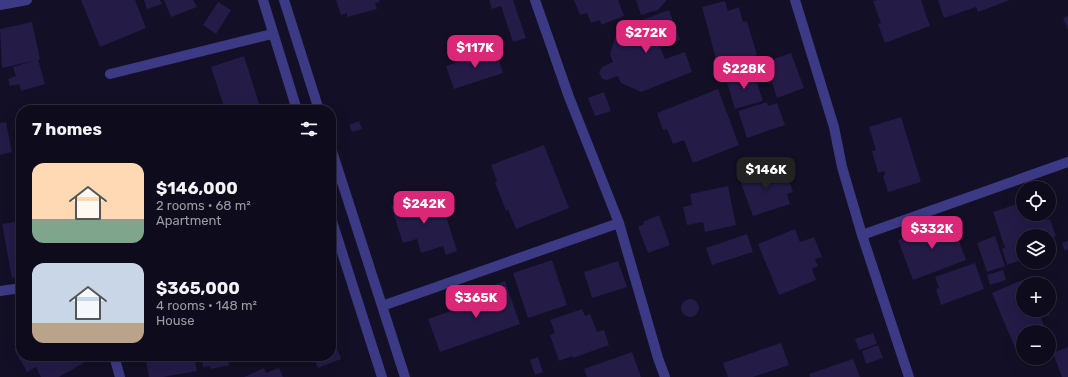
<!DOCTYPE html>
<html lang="en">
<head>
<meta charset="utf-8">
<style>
	body { margin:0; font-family:Rubik,sans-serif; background:#171425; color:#f1f3f6; height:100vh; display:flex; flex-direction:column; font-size:15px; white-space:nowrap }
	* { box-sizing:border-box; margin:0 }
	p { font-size:13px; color:#9b9ba3 }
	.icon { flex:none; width:22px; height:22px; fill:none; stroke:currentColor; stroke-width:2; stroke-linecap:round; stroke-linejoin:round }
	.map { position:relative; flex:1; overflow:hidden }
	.panel { position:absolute; left:16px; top:105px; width:320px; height:256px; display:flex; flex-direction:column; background:#0e0b1c; border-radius:16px; box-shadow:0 4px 16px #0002,0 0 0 1px #2e2b3b }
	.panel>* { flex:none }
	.controls { position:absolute; left:1016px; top:181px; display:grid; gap:8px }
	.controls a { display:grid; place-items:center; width:40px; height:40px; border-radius:50%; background:#0e0b1c; box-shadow:0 4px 16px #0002,0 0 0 1px #2e2b3b; font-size:20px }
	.price { position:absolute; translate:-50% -34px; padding:0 9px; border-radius:8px; background:#db2777; color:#fff; font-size:13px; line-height:26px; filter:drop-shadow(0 1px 2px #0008) }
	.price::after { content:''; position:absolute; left:50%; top:24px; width:12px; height:9px; margin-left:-6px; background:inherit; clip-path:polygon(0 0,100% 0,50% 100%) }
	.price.on { background:#222; color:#fff }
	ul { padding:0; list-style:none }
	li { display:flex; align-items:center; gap:12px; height:100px; padding:0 16px }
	li span { display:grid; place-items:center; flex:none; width:112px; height:80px; border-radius:12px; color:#555 }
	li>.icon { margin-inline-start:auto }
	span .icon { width:48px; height:48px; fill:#fffc; stroke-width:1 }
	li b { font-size:17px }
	h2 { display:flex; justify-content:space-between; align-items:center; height:48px; padding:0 16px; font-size:17px }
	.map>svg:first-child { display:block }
</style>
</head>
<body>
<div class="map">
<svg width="1068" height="377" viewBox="0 0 1068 377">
	<rect width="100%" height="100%" fill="#130f26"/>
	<path fill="#241b47" d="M 81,0 L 135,0 L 146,28 L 100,47 Z
		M 144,0 L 160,0 L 162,4 L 147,9 Z
		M 164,0 L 193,0 L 197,7 L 171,17 Z
		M 336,0 L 379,0 L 380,2 L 375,3 L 377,9 L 347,17 L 347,13 L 341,15 Z
		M 489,0 L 513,0 L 526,38 L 513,42 L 501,6 L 492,9 Z
		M 574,0 L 618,0 L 624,16 L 601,25 L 600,20 L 591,23 L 587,13 L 580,15 Z
		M 636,0 L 667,0 L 658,10 L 641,15 Z
		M 877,0 L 921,0 L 930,26 L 885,43 L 878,24 L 881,23 L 873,1 Z
		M 938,0 L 1010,0 L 978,12 L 976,7 L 944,18 Z
		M 725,1 L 728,11 L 739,7 L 743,22 L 747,21 L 757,55 L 718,66 L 702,7 Z
		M 218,2 L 231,10 L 216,34 L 203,25 Z
		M 669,10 L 680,40 L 660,47 L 665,59 L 685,52 L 692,72 L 641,92 L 621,83 L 618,76 L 607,80 L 602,79 L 599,72 L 602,67 L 613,62 L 610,54 L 618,29 Z
		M 1068,16 L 1068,30 L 1063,18 Z
		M 32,22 L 40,59 L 38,60 L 45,84 L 21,91 L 19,84 L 10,86 L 8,79 L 16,76 L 13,67 L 33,61 L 2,68 L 0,29 Z
		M 495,49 L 503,73 L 454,89 L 446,66 Z
		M 791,53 L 804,88 L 777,98 L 767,68 L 773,66 L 771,60 Z
		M 244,56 L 261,110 L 225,110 L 211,67 Z
		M 753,71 L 763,101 L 735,109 L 726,79 Z
		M 718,89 L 739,145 L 693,163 L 684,140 L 673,144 L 667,129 L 663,130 L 657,113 Z
		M 604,92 L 611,111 L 595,116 L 588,98 Z
		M 767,102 L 768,106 L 777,103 L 785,125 L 747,138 L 738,111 Z
		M 901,117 L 921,182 L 888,192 L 883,176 L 885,175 L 884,171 L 878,173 L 872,151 L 876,150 L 869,127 Z
		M 359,121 L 362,129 L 352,132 L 349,125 Z
		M 6,122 L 12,152 L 0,155 L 0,123 Z
		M 544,145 L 569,208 L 516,229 L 508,209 L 506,211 L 495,182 L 497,181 L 491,165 Z
		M 771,167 L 775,177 L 787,173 L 793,192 L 787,194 L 790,204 L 753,216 L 739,178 Z
		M 728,186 L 736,225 L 705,232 L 703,222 L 687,225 L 683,207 L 692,205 L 690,194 Z
		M 430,197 L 432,203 L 437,202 L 441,215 L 445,213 L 457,251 L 446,255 L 443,246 L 421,253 L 417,239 L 403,243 L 391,206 Z
		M 1023,202 L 1023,214 L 1040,214 L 1043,221 L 1050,219 L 1056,236 L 1049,238 L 1049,236 L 1023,236 L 1023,259 L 1007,265 L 1002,249 L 1005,248 L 993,212 Z
		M 659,215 L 670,245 L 648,253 L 638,227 L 644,224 L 643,222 Z
		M 951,220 L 966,260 L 913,280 L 898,240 Z
		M 21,221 L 21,276 L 12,278 L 2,224 Z
		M 795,229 L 800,242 L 814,237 L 822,257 L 815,259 L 818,266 L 812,269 L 816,280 L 779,295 L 758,244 Z
		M 747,234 L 753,252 L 712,265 L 706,248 Z
		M 995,236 L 1005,266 L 987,272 L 977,243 Z
		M 1068,241 L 1068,249 L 1065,251 L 1062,243 Z
		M 552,260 L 567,305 L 528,318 L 513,273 Z
		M 618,261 L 627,287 L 592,298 L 584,272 Z
		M 975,263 L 984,289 L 941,305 L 936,289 L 939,288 L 935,277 Z
		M 1003,270 L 1006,280 L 990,285 L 987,275 Z
		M 1027,278 L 1029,284 L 1023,284 L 1023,310 L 1048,310 L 1050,315 L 1041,318 L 1046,332 L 1023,332 L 1023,345 L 1015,348 L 992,293 Z
		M 505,281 L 520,324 L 440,352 L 428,319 L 482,300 L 479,290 Z
		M681 308a9 9 0 1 1 18 0a9 9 0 1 1-18 0Z
		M 582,309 L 585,316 L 590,314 L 597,332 L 604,330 L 609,345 L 573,358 L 572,356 L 559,361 L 550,335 L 555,333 L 550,320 Z
		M 331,332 L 341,359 L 318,368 L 313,356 L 331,356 Z
		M 873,333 L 877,344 L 859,350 L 855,339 Z
		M 781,343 L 789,365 L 753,377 L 728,377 L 723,363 Z
		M 21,345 L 21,356 L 81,356 L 85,362 L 59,377 L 41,377 L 36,367 L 27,372 L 14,349 Z
		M 878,345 L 883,358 L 866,364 L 862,351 Z
		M 1068,347 L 1068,377 L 1062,377 L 1053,353 Z
		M 632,352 L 641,377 L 587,377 L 584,369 Z
		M 145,356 L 194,356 L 197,371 L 163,377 L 149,377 Z
		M 201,356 L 227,356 L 229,365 L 211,369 L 210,366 L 203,367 Z
		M 538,357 L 543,372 L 535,375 L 530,360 Z
		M 853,359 L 860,377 L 810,377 L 809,374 Z
		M 264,368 L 266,373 L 279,368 L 283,377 L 244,377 Z"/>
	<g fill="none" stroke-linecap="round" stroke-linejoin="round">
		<path stroke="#3d3a85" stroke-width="10" d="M 263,0 L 297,110
			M 284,0 L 319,110
			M 535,0 L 569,97 L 619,223 L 658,358 L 665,377
			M 795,0 L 834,127 L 842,167 L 862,235 L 909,377
			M 0,5 L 27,0
			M 110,74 L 272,34
			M 331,148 L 405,377
			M 331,218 L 382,377
			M 862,235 L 1068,162
			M 0,291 L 21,288
			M 382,306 L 619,223
			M 114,356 L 120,377"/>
	</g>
</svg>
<div class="controls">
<a><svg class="icon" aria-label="locate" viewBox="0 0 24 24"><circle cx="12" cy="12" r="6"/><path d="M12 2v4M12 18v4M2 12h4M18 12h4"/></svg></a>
<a><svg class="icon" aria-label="layers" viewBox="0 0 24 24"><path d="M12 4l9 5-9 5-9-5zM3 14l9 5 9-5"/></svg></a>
<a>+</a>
<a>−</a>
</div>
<b class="price" style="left:646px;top:54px">$272K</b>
<b class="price" style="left:475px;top:69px">$117K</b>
<b class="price" style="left:744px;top:90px">$228K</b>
<b class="price on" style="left:766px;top:191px">$146K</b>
<b class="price" style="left:424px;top:225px">$242K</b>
<b class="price" style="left:932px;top:250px">$332K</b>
<b class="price" style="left:476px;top:319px">$365K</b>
<section class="panel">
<h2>7 homes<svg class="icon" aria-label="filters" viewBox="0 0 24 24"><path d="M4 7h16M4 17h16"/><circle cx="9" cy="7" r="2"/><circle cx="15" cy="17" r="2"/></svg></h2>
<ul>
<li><span style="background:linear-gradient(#ffd9b3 70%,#7fa58c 0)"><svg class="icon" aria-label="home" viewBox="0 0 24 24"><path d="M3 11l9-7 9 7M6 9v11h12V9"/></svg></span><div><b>$146,000</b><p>2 rooms · 68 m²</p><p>Apartment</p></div></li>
<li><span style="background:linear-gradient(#c9d6e8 75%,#b9a48a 0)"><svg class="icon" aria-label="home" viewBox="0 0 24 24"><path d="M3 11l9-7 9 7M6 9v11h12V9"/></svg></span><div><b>$365,000</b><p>4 rooms · 148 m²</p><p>House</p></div></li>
</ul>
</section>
</div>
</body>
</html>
